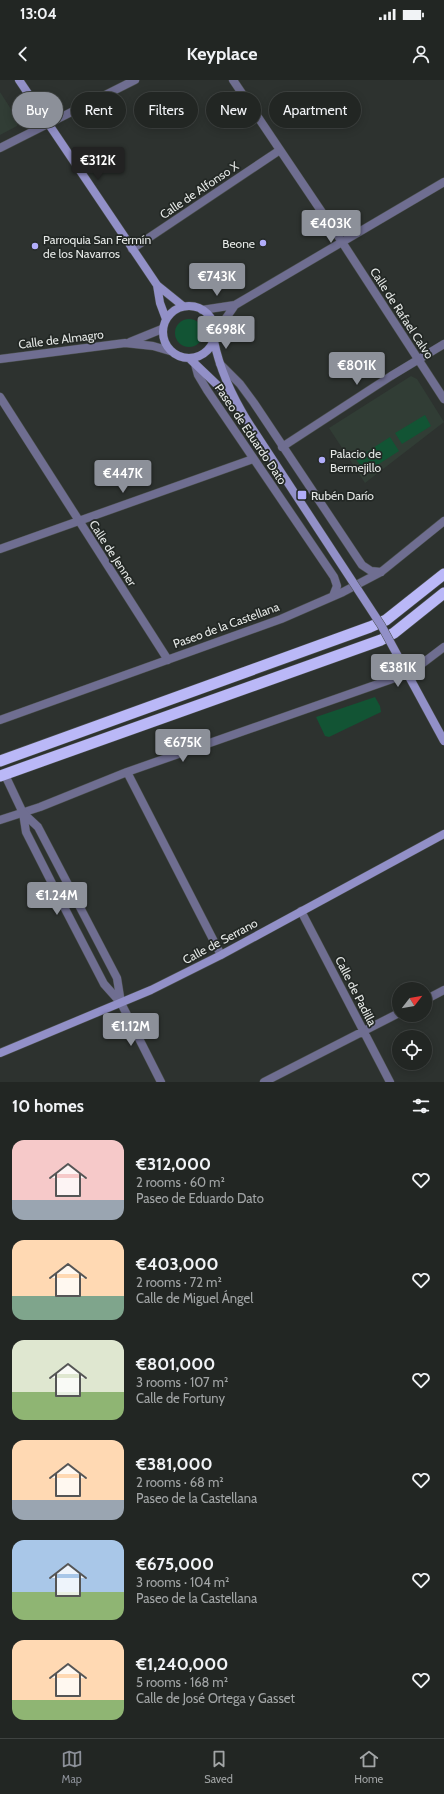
<!DOCTYPE html>
<html lang="en">
<head>
<meta charset="utf-8">
<style>
	body { margin:0; font-family:Cabin,sans-serif; background:#2a2e2b; color:#f1f3f6; height:100vh; display:flex; flex-direction:column; font-size:15px; white-space:nowrap }
	* { box-sizing:border-box; margin:0 }
	p { font-size:13px; color:#a2a5a6 }
	.icon { flex:none; width:22px; height:22px; fill:none; stroke:currentColor; stroke-width:2; stroke-linecap:round; stroke-linejoin:round }
	.map { position:relative; height:1002px; overflow:hidden }
	.panel { display:flex; flex-direction:column; background:#222623; flex:1 }
	.panel>* { flex:none }
	.guide { position:absolute; left:12px; top:12px; width:420px; height:36px; display:flex; gap:8px }
	.needle { width:26px; rotate:59deg }
	.buttons { position:absolute; left:392px; top:902px; display:grid; gap:8px }
	.buttons a { display:grid; place-items:center; width:40px; height:40px; border-radius:50%; background:#222623; box-shadow:0 2px 10px #0003,0 0 0 1px #3f4341; font-size:20px }
	.price { position:absolute; translate:-50% -34px; padding:0 9px; border-radius:4px; background:#8c9099; color:#fff; font-size:13px; line-height:26px; filter:drop-shadow(0 1px 2px #0008) }
	.price::after { content:''; position:absolute; left:50%; top:24px; width:12px; height:9px; margin-left:-6px; background:inherit; clip-path:polygon(0 0,100% 0,50% 100%) }
	.price.current { background:#222; color:#fff }
	ul { padding:0; list-style:none }
	li { display:flex; align-items:center; gap:12px; height:100px; padding:0 12px }
	li span { display:grid; place-items:center; flex:none; width:112px; height:80px; border-radius:12px; color:#555 }
	li>.icon { margin-inline-start:auto }
	span .icon { width:48px; height:48px; fill:#fffc; stroke-width:1 }
	li b { font-size:17px }
	h2 { display:flex; justify-content:space-between; align-items:center; height:48px; padding:0 12px; font-size:17px }
	.tag { padding:0 14px; border-radius:18px; background:#222623; box-shadow:0 2px 10px #0003,0 0 0 1px #3f4341; font-size:14px; line-height:36px }
	.tag.current { background:#8c9099; color:#fff }
	.status { display:flex; justify-content:space-between; align-items:center; height:28px; padding:0 20px; background:#222623; direction:ltr }
	.status svg { height:11px; fill:currentColor }
	header { display:flex; justify-content:space-between; align-items:center; height:52px; padding:0 12px; background:#222623; font-size:18px; font-weight:700 }
	.tab-bar { display:flex; justify-content:space-around; align-items:center; height:56px; border-top:1px solid #3f4341; background:#222623; font-size:11px; color:#a2a5a6 }
	.tab-bar a { display:grid; justify-items:center; gap:2px }
	.tab-bar .current { color:#8c9099 }
	.map>svg:first-child { display:block }
</style>
</head>
<body>
<div class="status"><b>13:04</b><svg viewBox="0 0 49 12"><path d="M0 12V9h3v3zM5 12V6h3v6zM10 12V3h3v9zM15 12V0h3v12zM26 1h20v11H26zM47 4h2v5h-2z"/></svg></div>
<header><svg class="icon" aria-label="back" viewBox="0 0 24 24"><path d="M15 5l-7 7 7 7"/></svg>Keyplace<svg class="icon" aria-label="person" viewBox="0 0 24 24"><circle cx="12" cy="8" r="4"/><path d="M4 21q1-7 8-7t8 7"/></svg></header>
<div class="map">
<svg width="444" height="1002" viewBox="0 0 444 1002">
	<rect width="100%" height="100%" fill="#2d322f"/>
	<path fill="#313d35" d="M 0,12 L 18,40 L 17,46 L 0,55 Z
		M 411,296 L 417,299 L 444,342 L 365,403 L 329,348 Z"/>
	<path fill="#125434" d="M175 253a14 14 0 1 1 28 0a14 14 0 1 1-28 0Z
		M 425,335 L 431,346 L 402,364 L 395,353 Z
		M 390,357 L 399,371 L 365,393 L 356,379 Z
		M 375,617 L 380,626 L 381,632 L 329,657 L 325,656 L 316,637 Z"/>
	<g fill="none" stroke-linecap="round" stroke-linejoin="round">
		<g stroke="#4a4f4c" stroke-width="9">
			<path id="minor" d="M 233,0 L 342,162 L 444,319
				M 0,68 L 135,0
				M 132,169 L 280,70
				M 195,284 L 198,295 L 207,310 L 334,497 L 337,506 L 333,516
				M 220,284 L 240,304 L 254,323 L 362,485 L 371,491 L 381,492
				M 0,317 L 168,580
				M 282,367 L 391,296 L 444,264
				M 0,469 L 253,379
				M 0,640 L 281,539 L 343,512 L 381,492 L 444,441
				M 127,692 L 221,875
				M 0,740 L 40,727 L 127,692 L 395,598 L 415,589 L 444,567
				M 301,831 L 390,1002
				M 425,920 L 444,910
				M 264,1002 L 399,933"/>
		</g>
		<g stroke="#4a4f4c" stroke-width="9">
			<path id="tertiary" d="M 202,230 L 235,225 L 444,102
				M 215,254 L 235,225
				M 130,262 L 162,249
				M 0,279 L 125,263 L 153,266 L 170,271
				M 5,695 L 23,733 L 26,752 L 63,825 L 104,904 L 121,923
				M 23,733 L 38,747 L 117,898 L 121,923 L 161,1002"/>
		</g>
		<g stroke="#4a4f4c" stroke-width="9">
			<path id="secondary" d="M 19,0 L 157,205 L 183,226
				M 157,205 L 160,223 L 166,239
				M163 252a26 26 0 1 1 52 0a26 26 0 1 1-52 0Z
				M 214,261 C 220,291 232,316 248,342
				M 190,279 L 233,320
				M 0,973 L 151,910 L 221,875 L 444,754"/>
		</g>
		<g stroke="#4a4f4c" stroke-width="12">
			<path id="trunk" d="M 0,681 L 370,547 L 386,540 L 444,494
				M 0,696 L 381,560 L 394,553 L 444,513"/>
		</g>
		<use href="#minor" stroke="#6f6e91" stroke-width="8"/>
		<use href="#tertiary" stroke="#6f6e91" stroke-width="8"/>
		<use href="#secondary" stroke="#9290c8" stroke-width="8"/>
		<use href="#trunk" stroke="#bab8f7" stroke-width="11"/>
		<g stroke="#4a4f4c" stroke-width="9" stroke-linecap="butt">
			<path id="secondary-bridge" d="M 248,342 L 381,545 L 444,661"/>
		</g>
		<use href="#secondary-bridge" stroke="#9290c8" stroke-width="8"/>
	</g>
	<g fill="#b1adfa" stroke="#232825" stroke-width="1.5">
		<circle cx="263" cy="163" r="4"/>
		<circle cx="35" cy="166" r="4"/>
		<circle cx="322" cy="380" r="4"/>
		<rect x="297" y="410" width="10" height="10" rx="2"/>
	</g>
	<g text-anchor="middle" dominant-baseline="central" stroke-width="3.5" stroke-linejoin="round" paint-order="stroke">
		<g font-size="12" fill="#e5e8e6" stroke="#232825">
			<text transform="translate(199 110) rotate(-34)">Calle de Alfonso X</text>
			<text transform="translate(402 233) rotate(57)">Calle de Rafael Calvo</text>
			<text transform="translate(61 259) rotate(-7)">Calle de Almagro</text>
			<text transform="translate(251 354) rotate(56)">Paseo de Eduardo Dato</text>
			<text transform="translate(113 473) rotate(57)">Calle de Jenner</text>
			<text transform="translate(226 545) rotate(-20)">Paseo de la Castellana</text>
			<text transform="translate(220 861) rotate(-28)">Calle de Serrano</text>
			<text transform="translate(356 911) rotate(63)">Calle de Padilla</text>
		</g>
		<g font-size="12" fill="#e5e8e6" stroke="#232825" text-anchor="start">
			<text x="43" y="159">Parroquia San Fermín<tspan x="43" dy="14">de los Navarros</tspan></text>
			<text x="255" y="163" text-anchor="end">Beone</text>
			<text x="330" y="373">Palacio de<tspan x="330" dy="14">Bermejillo</tspan></text>
			<text x="311" y="415">Rubén Darío</text>
		</g>
	</g>
</svg>
<div class="buttons">
<a><svg class="needle" viewBox="-14 -14 28 28"><path d="M0-13l5 13h-10z" fill="#e53935"/><path d="M0 13l5-13h-10z" fill="#a2a5a6"/></svg></a>
<a><svg class="icon" aria-label="locate" viewBox="0 0 24 24"><circle cx="12" cy="12" r="6"/><path d="M12 2v4M12 18v4M2 12h4M18 12h4"/></svg></a>
</div>
<b class="price current" style="left:98px;top:101px">€312K</b>
<b class="price" style="left:331px;top:164px">€403K</b>
<b class="price" style="left:217px;top:217px">€743K</b>
<b class="price" style="left:226px;top:270px">€698K</b>
<b class="price" style="left:357px;top:306px">€801K</b>
<b class="price" style="left:123px;top:414px">€447K</b>
<b class="price" style="left:398px;top:608px">€381K</b>
<b class="price" style="left:183px;top:683px">€675K</b>
<b class="price" style="left:57px;top:836px">€1.24M</b>
<b class="price" style="left:131px;top:967px">€1.12M</b>
<div class="guide">
<a class="tag current">Buy</a>
<a class="tag">Rent</a>
<a class="tag">Filters</a>
<a class="tag">New</a>
<a class="tag">Apartment</a>
</div>
</div>
<section class="panel">
<h2>10 homes<svg class="icon" aria-label="filters" viewBox="0 0 24 24"><path d="M4 7h16M4 17h16"/><circle cx="9" cy="7" r="2"/><circle cx="15" cy="17" r="2"/></svg></h2>
<ul>
<li><span style="background:linear-gradient(#f6c9c9 75%,#9aa5b1 0)"><svg class="icon" aria-label="home" viewBox="0 0 24 24"><path d="M3 11l9-7 9 7M6 9v11h12V9"/></svg></span><div><b>€312,000</b><p>2 rooms · 60 m²</p><p>Paseo de Eduardo Dato</p></div><svg class="icon" aria-label="heart" viewBox="0 0 24 24"><path d="M12 20l-8-8c-3-5 5-10 8-4 3-6 11-1 8 4z"/></svg></li>
<li><span style="background:linear-gradient(#ffd9b3 70%,#7fa58c 0)"><svg class="icon" aria-label="home" viewBox="0 0 24 24"><path d="M3 11l9-7 9 7M6 9v11h12V9"/></svg></span><div><b>€403,000</b><p>2 rooms · 72 m²</p><p>Calle de Miguel Ángel</p></div><svg class="icon" aria-label="heart" viewBox="0 0 24 24"><path d="M12 20l-8-8c-3-5 5-10 8-4 3-6 11-1 8 4z"/></svg></li>
<li><span style="background:linear-gradient(#dfe7d0 65%,#8fb573 0)"><svg class="icon" aria-label="home" viewBox="0 0 24 24"><path d="M3 11l9-7 9 7M6 9v11h12V9"/></svg></span><div><b>€801,000</b><p>3 rooms · 107 m²</p><p>Calle de Fortuny</p></div><svg class="icon" aria-label="heart" viewBox="0 0 24 24"><path d="M12 20l-8-8c-3-5 5-10 8-4 3-6 11-1 8 4z"/></svg></li>
<li><span style="background:linear-gradient(#ffd9b3 75%,#9aa5b1 0)"><svg class="icon" aria-label="home" viewBox="0 0 24 24"><path d="M3 11l9-7 9 7M6 9v11h12V9"/></svg></span><div><b>€381,000</b><p>2 rooms · 68 m²</p><p>Paseo de la Castellana</p></div><svg class="icon" aria-label="heart" viewBox="0 0 24 24"><path d="M12 20l-8-8c-3-5 5-10 8-4 3-6 11-1 8 4z"/></svg></li>
<li><span style="background:linear-gradient(#a9c7e8 65%,#8fb573 0)"><svg class="icon" aria-label="home" viewBox="0 0 24 24"><path d="M3 11l9-7 9 7M6 9v11h12V9"/></svg></span><div><b>€675,000</b><p>3 rooms · 104 m²</p><p>Paseo de la Castellana</p></div><svg class="icon" aria-label="heart" viewBox="0 0 24 24"><path d="M12 20l-8-8c-3-5 5-10 8-4 3-6 11-1 8 4z"/></svg></li>
<li><span style="background:linear-gradient(#ffd9b3 75%,#8fb573 0)"><svg class="icon" aria-label="home" viewBox="0 0 24 24"><path d="M3 11l9-7 9 7M6 9v11h12V9"/></svg></span><div><b>€1,240,000</b><p>5 rooms · 168 m²</p><p>Calle de José Ortega y Gasset</p></div><svg class="icon" aria-label="heart" viewBox="0 0 24 24"><path d="M12 20l-8-8c-3-5 5-10 8-4 3-6 11-1 8 4z"/></svg></li>
</ul>
</section>
<nav class="tab-bar">
<a class="current"><svg class="icon" aria-label="map" viewBox="0 0 24 24"><path d="M3 6l6-2 6 2 6-2v14l-6 2-6-2-6 2zM9 4v14M15 6v14"/></svg>Map</a>
<a><svg class="icon" aria-label="saved" viewBox="0 0 24 24"><path d="M7 4h10v16l-5-4-5 4z"/></svg>Saved</a>
<a><svg class="icon" aria-label="home" viewBox="0 0 24 24"><path d="M3 11l9-7 9 7M6 9v11h12V9"/></svg>Home</a>
</nav>
</body>
</html>
